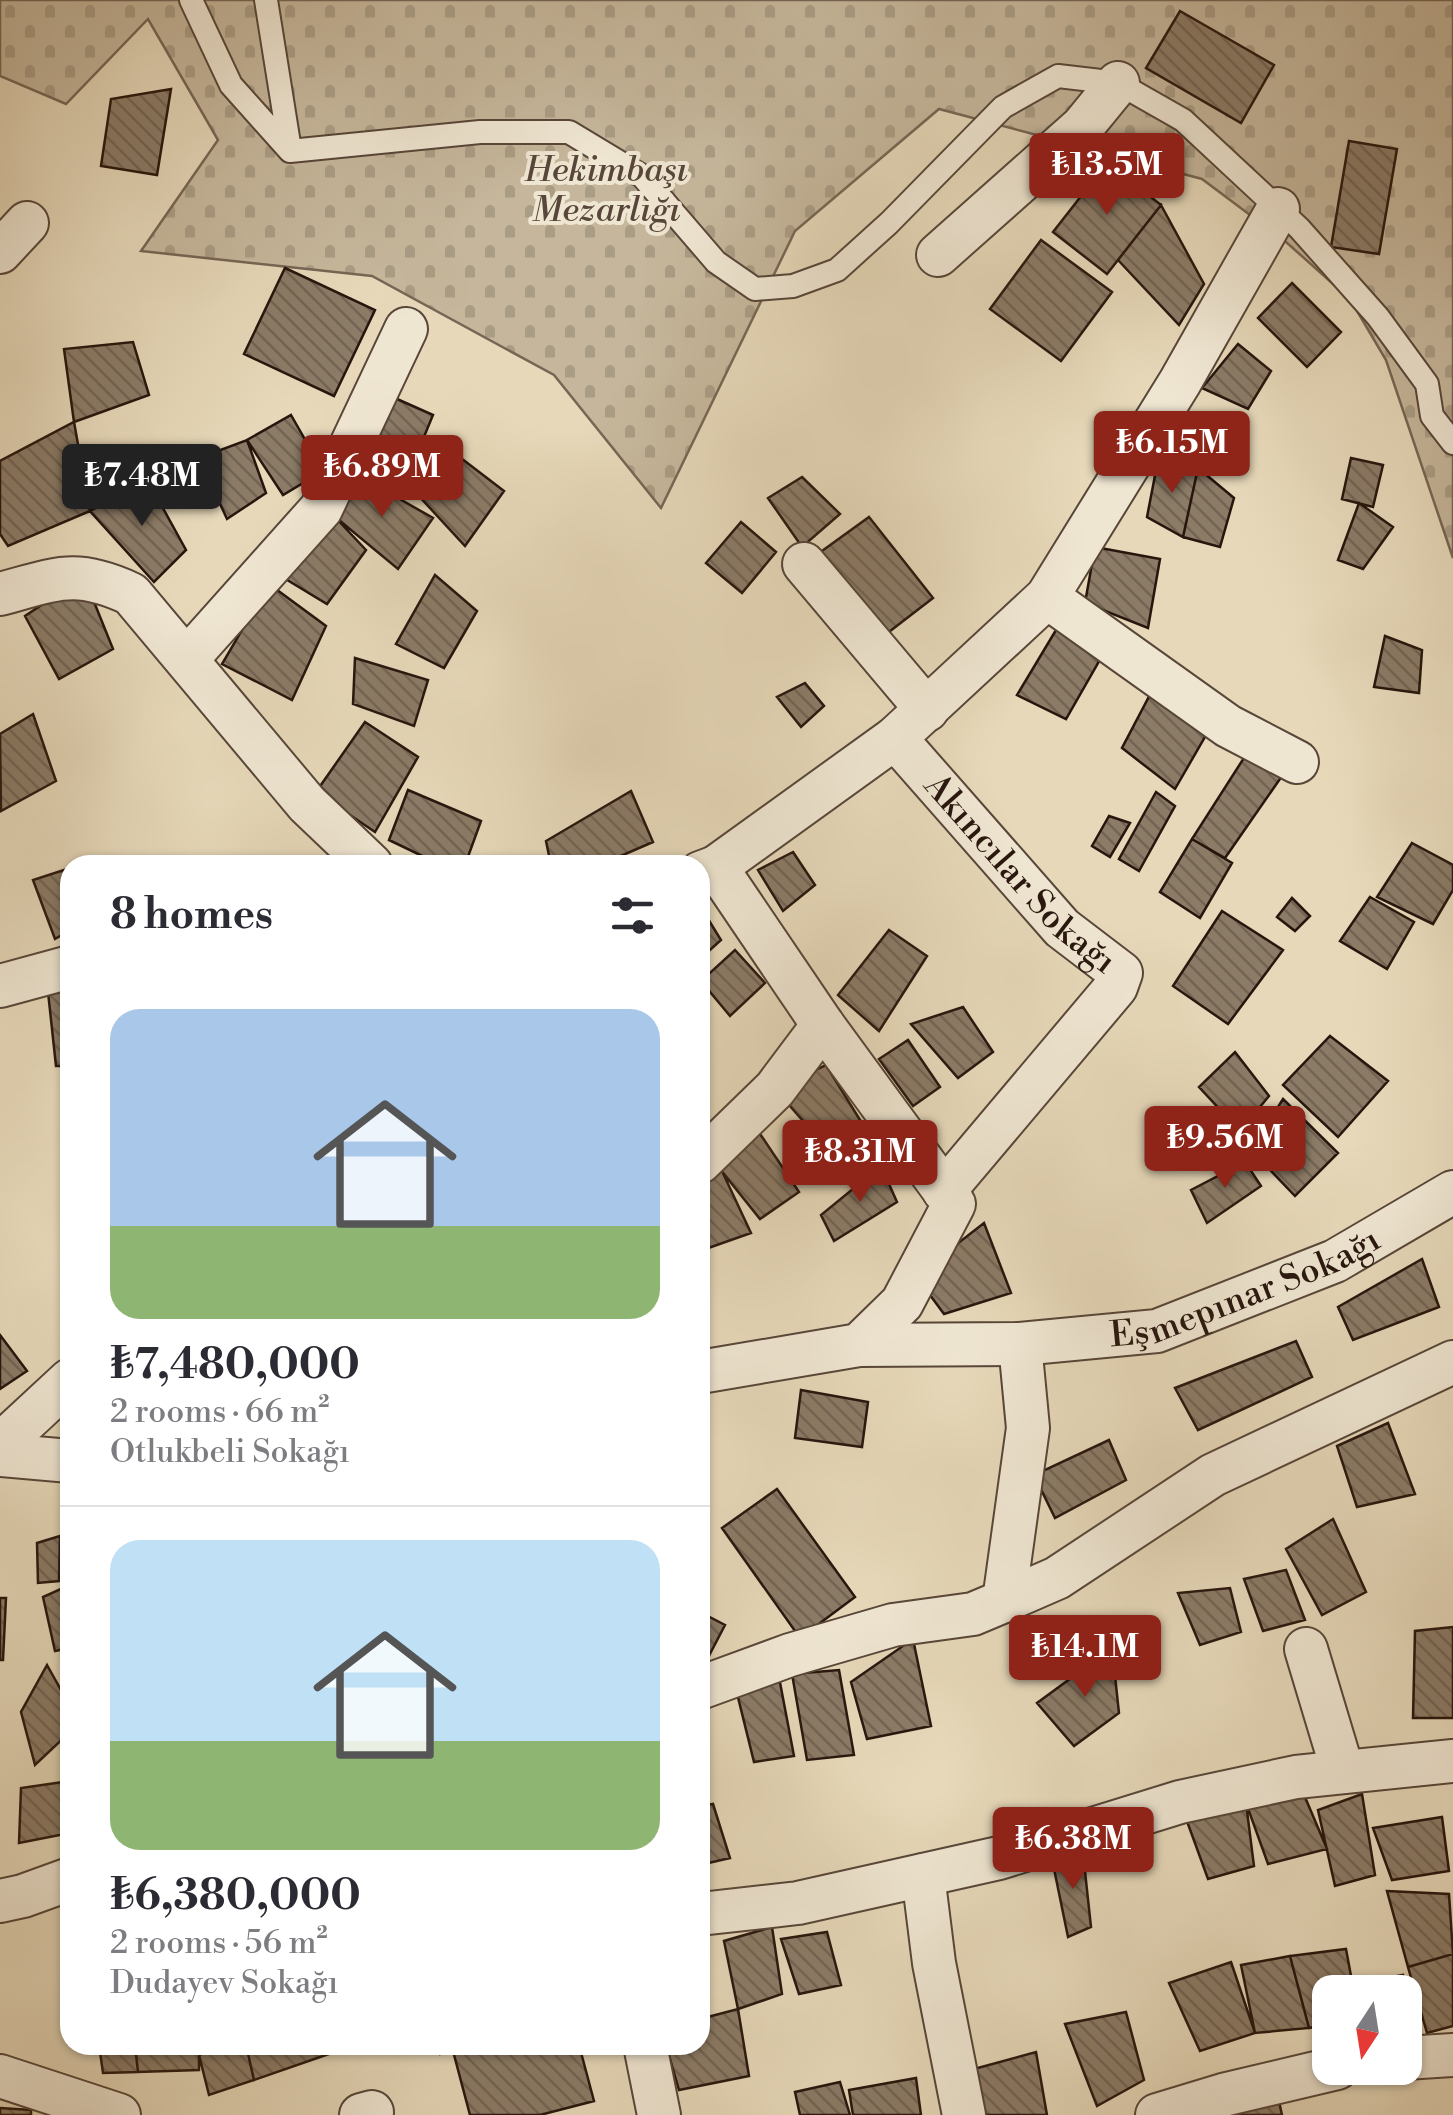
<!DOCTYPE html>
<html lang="en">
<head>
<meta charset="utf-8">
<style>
	body { margin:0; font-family:"Libre Bodoni",serif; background:#f2f2f3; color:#2b2b33; height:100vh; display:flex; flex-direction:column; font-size:38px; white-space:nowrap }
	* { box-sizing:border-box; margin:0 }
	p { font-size:32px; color:#7c7c81 }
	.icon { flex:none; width:55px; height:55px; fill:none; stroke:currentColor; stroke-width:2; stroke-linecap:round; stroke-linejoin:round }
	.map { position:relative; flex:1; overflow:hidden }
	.panel { position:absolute; left:60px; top:855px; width:650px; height:1200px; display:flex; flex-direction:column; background:#fff; border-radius:30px; box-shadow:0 2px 8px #0004 }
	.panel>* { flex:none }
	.needle { width:65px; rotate:192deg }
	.controls { position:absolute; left:1312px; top:1975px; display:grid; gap:20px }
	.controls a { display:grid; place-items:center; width:110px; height:110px; border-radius:20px; background:#fff; box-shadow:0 2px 8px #0004; font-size:50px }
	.price { position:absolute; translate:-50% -85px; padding:0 22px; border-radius:10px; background:#8f2418; color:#fff; font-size:32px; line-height:65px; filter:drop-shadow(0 2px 5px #0008) }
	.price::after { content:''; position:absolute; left:50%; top:60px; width:30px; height:22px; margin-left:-15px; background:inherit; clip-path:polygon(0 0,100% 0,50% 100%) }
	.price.selected { background:#222; color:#fff }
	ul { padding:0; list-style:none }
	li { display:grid; align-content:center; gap:20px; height:530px; padding:0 50px }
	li+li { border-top:2px solid #e1e1e2 }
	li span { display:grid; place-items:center; height:310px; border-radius:30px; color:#555 }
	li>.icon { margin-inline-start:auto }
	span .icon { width:180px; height:180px; fill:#fffc; stroke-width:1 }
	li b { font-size:42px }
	h2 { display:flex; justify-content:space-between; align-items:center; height:120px; padding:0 50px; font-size:42px }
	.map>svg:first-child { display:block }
</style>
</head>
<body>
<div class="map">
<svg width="1453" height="2115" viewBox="0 0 1453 2115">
	<defs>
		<pattern id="cemetery-stones" width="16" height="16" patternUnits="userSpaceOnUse" patternTransform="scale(2.5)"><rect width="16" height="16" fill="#c6b79c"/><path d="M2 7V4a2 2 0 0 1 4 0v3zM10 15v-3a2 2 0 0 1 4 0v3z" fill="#aa9d85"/></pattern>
		<pattern id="building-back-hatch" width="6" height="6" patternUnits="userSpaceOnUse" patternTransform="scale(2.5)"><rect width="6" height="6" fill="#8b7b67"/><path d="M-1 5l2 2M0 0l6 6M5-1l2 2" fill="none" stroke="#726453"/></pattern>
	</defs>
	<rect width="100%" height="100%" fill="#e6d8b9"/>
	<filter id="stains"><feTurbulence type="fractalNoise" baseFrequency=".002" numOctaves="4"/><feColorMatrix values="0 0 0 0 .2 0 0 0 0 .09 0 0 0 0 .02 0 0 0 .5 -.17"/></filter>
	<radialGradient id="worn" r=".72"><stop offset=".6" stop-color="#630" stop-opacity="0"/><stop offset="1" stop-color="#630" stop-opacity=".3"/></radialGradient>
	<path fill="url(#cemetery-stones)" stroke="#765" stroke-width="2.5" d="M 0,0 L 1453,0 L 1453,558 L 1386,360 L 1350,299 L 1286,242 L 1202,179 L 939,109 L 795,231 L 661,508 L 554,375 L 372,276 L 141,251 L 218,140 L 148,19 L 66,104 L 0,76 Z"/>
	<path fill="url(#building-back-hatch)" stroke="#28160e" stroke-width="2.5" d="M 1180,11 L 1274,65 L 1241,123 L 1146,68 Z
		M 171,89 L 157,175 L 101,166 L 111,99 Z
		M 1349,141 L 1397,149 L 1379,254 L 1331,247 Z
		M 1107,163 L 1161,205 L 1107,274 L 1053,232 Z
		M 1161,205 L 1204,284 L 1179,325 L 1118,260 Z
		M 1041,240 L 1112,292 L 1061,361 L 990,309 Z
		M 285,268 L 375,310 L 334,396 L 244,354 Z
		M 1292,283 L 1341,332 L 1307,367 L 1258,318 Z
		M 133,342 L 149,395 L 74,422 L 64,349 Z
		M 1238,344 L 1271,371 L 1248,409 L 1202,388 Z
		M 388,395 L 433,415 L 407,478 L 364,461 Z
		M 291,415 L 323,471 L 283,495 L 247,440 Z
		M 74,422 L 90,511 L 8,546 L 0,534 L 0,461 Z
		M 247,440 L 266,493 L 227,519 L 199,458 Z
		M 453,452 L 504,491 L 465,546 L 417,494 Z
		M 1351,458 L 1383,465 L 1373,507 L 1342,499 Z
		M 1158,460 L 1198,468 L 1183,537 L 1147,517 Z
		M 1198,468 L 1234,498 L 1220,547 L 1183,537 Z
		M 356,474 L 433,518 L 398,569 L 334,516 Z
		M 802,477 L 840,514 L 802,547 L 768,498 Z
		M 148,481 L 186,550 L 154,582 L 90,511 Z
		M 1359,503 L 1393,527 L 1363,569 L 1338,560 Z
		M 334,516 L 366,550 L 327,604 L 279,575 Z
		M 869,517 L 933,598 L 872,645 L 804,564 Z
		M 741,522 L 776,552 L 742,593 L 706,563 Z
		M 1095,547 L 1160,559 L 1148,628 L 1085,603 Z
		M 435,575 L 477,611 L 444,668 L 396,644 Z
		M 84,577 L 113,649 L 59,679 L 25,616 Z
		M 269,584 L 326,626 L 292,700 L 222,664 Z
		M 1056,630 L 1110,642 L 1066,719 L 1017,695 Z
		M 1385,636 L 1422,650 L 1419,693 L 1374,687 Z
		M 355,658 L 428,680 L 414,726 L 353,704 Z
		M 805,683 L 824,706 L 801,727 L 777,697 Z
		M 1154,687 L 1213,723 L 1175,789 L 1122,748 Z
		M 33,714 L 56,781 L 1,811 L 0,734 Z
		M 365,722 L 418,757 L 375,832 L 316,792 Z
		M 1249,750 L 1282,776 L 1225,858 L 1192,839 Z
		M 408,790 L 481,821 L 465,865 L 441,865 L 389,840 Z
		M 631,791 L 653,842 L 600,865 L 551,865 L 546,841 Z
		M 1156,792 L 1175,806 L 1139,871 L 1119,859 Z
		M 1109,816 L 1130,823 L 1110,857 L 1092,846 Z
		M 1192,839 L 1232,863 L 1200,918 L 1160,892 Z
		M 1412,843 L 1453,865 L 1453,890 L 1433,924 L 1377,897 Z
		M 793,852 L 815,885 L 783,911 L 758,870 Z
		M 67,869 L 70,930 L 55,939 L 33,880 Z
		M 1370,897 L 1414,922 L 1387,969 L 1340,941 Z
		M 1292,898 L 1310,916 L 1295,931 L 1277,917 Z
		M 700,906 L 721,940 L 700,959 Z
		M 1222,911 L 1283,950 L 1228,1024 L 1173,986 Z
		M 889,930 L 927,956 L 879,1031 L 838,995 Z
		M 735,950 L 765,983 L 730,1016 L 701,981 Z
		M 48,992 L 70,992 L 70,1066 L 56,1066 Z
		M 963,1007 L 993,1052 L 958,1078 L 911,1024 Z
		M 1330,1036 L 1388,1081 L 1338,1137 L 1283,1085 Z
		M 908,1040 L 940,1087 L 913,1106 L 879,1059 Z
		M 1235,1052 L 1269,1096 L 1240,1131 L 1199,1087 Z
		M 826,1065 L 860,1120 L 825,1146 L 775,1089 Z
		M 1283,1099 L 1338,1153 L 1295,1196 L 1251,1150 Z
		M 748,1116 L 799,1192 L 760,1219 L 708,1154 Z
		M 1245,1162 L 1261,1186 L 1207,1223 L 1191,1190 Z
		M 881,1166 L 897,1202 L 834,1241 L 821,1215 Z
		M 721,1169 L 751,1233 L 700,1251 L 700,1189 Z
		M 984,1223 L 1011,1293 L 944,1314 L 916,1276 Z
		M 1422,1259 L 1439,1307 L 1353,1340 L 1338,1307 Z
		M 0,1335 L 27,1371 L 0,1389 Z
		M 1296,1341 L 1312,1377 L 1198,1430 L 1175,1388 Z
		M 801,1390 L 868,1402 L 862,1447 L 795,1438 Z
		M 1388,1423 L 1415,1494 L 1357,1507 L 1337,1446 Z
		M 1109,1440 L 1126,1480 L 1055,1518 L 1034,1475 Z
		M 777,1489 L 855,1597 L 800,1638 L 722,1528 Z
		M 1333,1519 L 1366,1592 L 1322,1615 L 1286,1549 Z
		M 70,1533 L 70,1568 L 60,1569 L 60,1536 Z
		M 60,1536 L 59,1581 L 38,1583 L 37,1543 Z
		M 1286,1570 L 1305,1620 L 1263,1631 L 1244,1579 Z
		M 65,1587 L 70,1648 L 55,1651 L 43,1597 Z
		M 1230,1588 L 1241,1632 L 1200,1645 L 1178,1593 Z
		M 0,1598 L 6,1598 L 3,1660 L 0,1660 Z
		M 700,1612 L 725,1625 L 700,1673 Z
		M 1453,1627 L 1453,1718 L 1413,1718 L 1415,1631 Z
		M 913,1639 L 931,1726 L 867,1739 L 851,1682 Z
		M 1112,1648 L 1119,1713 L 1074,1746 L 1037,1703 Z
		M 47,1665 L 70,1706 L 70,1732 L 35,1765 L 21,1712 Z
		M 839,1670 L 854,1755 L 807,1760 L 792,1674 Z
		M 778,1672 L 794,1756 L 754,1762 L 733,1677 Z
		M 70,1781 L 70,1833 L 19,1843 L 21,1788 Z
		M 1302,1790 L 1327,1849 L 1268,1864 L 1246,1803 Z
		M 1362,1794 L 1375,1875 L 1335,1886 L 1318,1810 Z
		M 1180,1802 L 1246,1803 L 1254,1866 L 1208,1879 Z
		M 713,1804 L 730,1858 L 700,1865 L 700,1806 Z
		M 1442,1817 L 1449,1871 L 1392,1880 L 1373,1828 Z
		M 1083,1853 L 1091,1927 L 1068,1937 L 1052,1859 Z
		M 1387,1891 L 1449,1894 L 1453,1954 L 1408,1967 Z
		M 772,1927 L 782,1994 L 738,2009 L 724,1941 Z
		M 827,1932 L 841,1985 L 799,1994 L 781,1939 Z
		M 1346,1949 L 1354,1992 L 1330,1992 L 1330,2024 L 1309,2028 L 1290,1956 Z
		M 1453,1954 L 1453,2026 L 1427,2033 L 1408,1967 Z
		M 1290,1956 L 1309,2028 L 1255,2033 L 1241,1965 Z
		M 1231,1962 L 1255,2033 L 1200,2051 L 1169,1983 Z
		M 1403,1975 L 1413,2028 L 1405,2029 L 1405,1992 L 1356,1992 L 1354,1984 Z
		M 738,2009 L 749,2076 L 679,2090 L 666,2045 L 700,2045 L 700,2019 Z
		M 1126,2012 L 1144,2080 L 1097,2106 L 1065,2024 Z
		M 99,2045 L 135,2045 L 138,2072 L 103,2073 Z
		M 135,2045 L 199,2045 L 199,2070 L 138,2072 Z
		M 226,2045 L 246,2045 L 254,2080 L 209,2095 L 199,2055 Z
		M 246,2045 L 326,2045 L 329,2054 L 254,2080 Z
		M 438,2045 L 579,2045 L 594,2101 L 540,2115 L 470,2115 L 453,2051 L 440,2054 Z
		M 1036,2052 L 1047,2115 L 978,2115 L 967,2071 Z
		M 916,2078 L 921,2115 L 853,2115 L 849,2090 Z
		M 840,2082 L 850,2115 L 800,2115 L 795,2092 Z
		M 1277,2092 L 1282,2115 L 1196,2115 Z
		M 0,2108 L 31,2110 L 31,2115 L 0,2115 Z"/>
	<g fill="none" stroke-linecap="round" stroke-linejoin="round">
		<g stroke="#584639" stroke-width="26">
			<path id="lane" d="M 191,0 L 231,85 L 290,151 L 480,132 L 569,132 L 642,176 L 716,262 L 755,289 L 793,286 L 837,270 L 889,223 L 1003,107 L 1058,76 L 1118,83 L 1183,120 L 1299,228 L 1378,317 L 1427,384 L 1432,416 L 1453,443
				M 266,0 L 290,150"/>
		</g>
		<g stroke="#584639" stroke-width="46">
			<g id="street">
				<path d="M 0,252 L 27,223"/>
				<path d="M 938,255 L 1082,127 L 1118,83"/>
				<path d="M 804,564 L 927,710"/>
				<path d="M 0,594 C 57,579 75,568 131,594 L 307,804 L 371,865"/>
				<path d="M 1047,597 L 1228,726 L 1297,762"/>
				<path d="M 187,659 L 321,509 L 406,329"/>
				<path id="s1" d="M 895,738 L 1062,928 L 1121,973 L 1116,987 L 944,1191"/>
				<path d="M 716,867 L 895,738 L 1047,597 L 1180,382 L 1278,209"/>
				<path d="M 700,873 L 716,867 L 823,1025 L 954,1204 L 902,1303 L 859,1345 L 700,1372"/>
				<path d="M 0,986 L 70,967"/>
				<path d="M 700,1162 L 775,1089 L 823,1025"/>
				<path id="s2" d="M 859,1345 L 1020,1344 L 1157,1331 L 1335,1261 L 1453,1192"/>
				<path d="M 0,1445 L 70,1380"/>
				<path d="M 0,1455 L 70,1461"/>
				<path d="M 1004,1601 L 1028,1428 L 1020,1344"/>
				<path d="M 1306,1649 L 1343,1772"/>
				<path d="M 700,1688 L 790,1655 L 893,1625 L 973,1614 L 1004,1601 L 1057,1578 L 1213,1475 L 1453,1362"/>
				<path d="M 923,1875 L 934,1963 L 964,2115"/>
				<path d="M 0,1901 L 23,1896 L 70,1879"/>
				<path d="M 700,1914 L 798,1903 L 999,1858 L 1180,1802 L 1296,1777 L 1453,1761"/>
				<path d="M 645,2045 L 659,2115"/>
				<path d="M 1405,2058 L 1453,2055"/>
				<path d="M 0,2076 L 119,2115"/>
				<path d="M 361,2115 L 372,2112"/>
				<path d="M 1157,2115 L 1223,2095 L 1337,2068"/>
			</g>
		</g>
		<use href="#lane" stroke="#efe6d2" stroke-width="22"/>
		<use href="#street" stroke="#efe6d2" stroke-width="42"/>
	</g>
	<g text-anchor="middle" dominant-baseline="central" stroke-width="8" stroke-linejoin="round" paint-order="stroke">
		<g font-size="35" font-style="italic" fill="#574639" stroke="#efe6d2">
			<text x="606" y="170">Hekimbaşı<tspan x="606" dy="40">Mezarlığı</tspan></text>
		</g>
		<g font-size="35" fill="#28160e" stroke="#efe6d2">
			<text stroke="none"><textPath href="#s1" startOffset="185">Akıncılar Sokağı</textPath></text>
			<text stroke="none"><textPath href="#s2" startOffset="395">Eşmepınar Sokağı</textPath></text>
		</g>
	</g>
	<rect width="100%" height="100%" filter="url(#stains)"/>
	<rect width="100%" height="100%" fill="url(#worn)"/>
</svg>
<div class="controls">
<a><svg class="needle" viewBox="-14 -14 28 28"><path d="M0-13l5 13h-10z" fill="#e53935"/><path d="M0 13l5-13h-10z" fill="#7c7c81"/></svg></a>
</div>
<b class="price" style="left:1107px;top:218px">₺13.5M</b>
<b class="price" style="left:1172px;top:496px">₺6.15M</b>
<b class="price" style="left:382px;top:520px">₺6.89M</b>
<b class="price selected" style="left:142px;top:529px">₺7.48M</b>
<b class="price" style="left:1225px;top:1191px">₺9.56M</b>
<b class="price" style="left:860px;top:1205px">₺8.31M</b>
<b class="price" style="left:1085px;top:1700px">₺14.1M</b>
<b class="price" style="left:1073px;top:1892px">₺6.38M</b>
<section class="panel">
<h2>8 homes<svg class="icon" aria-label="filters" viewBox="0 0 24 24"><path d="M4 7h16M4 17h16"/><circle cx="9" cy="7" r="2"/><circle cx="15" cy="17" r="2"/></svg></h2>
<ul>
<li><span style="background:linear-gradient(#a9c7e8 70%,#8fb573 0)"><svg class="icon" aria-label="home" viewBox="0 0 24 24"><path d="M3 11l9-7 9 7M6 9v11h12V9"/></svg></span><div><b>₺7,480,000</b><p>2 rooms · 66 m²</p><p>Otlukbeli Sokağı</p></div></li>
<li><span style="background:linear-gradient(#bfe0f5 65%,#8fb573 0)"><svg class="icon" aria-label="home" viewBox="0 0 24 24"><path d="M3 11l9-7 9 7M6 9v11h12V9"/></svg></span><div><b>₺6,380,000</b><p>2 rooms · 56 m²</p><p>Dudayev Sokağı</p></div></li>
</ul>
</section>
</div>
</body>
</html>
